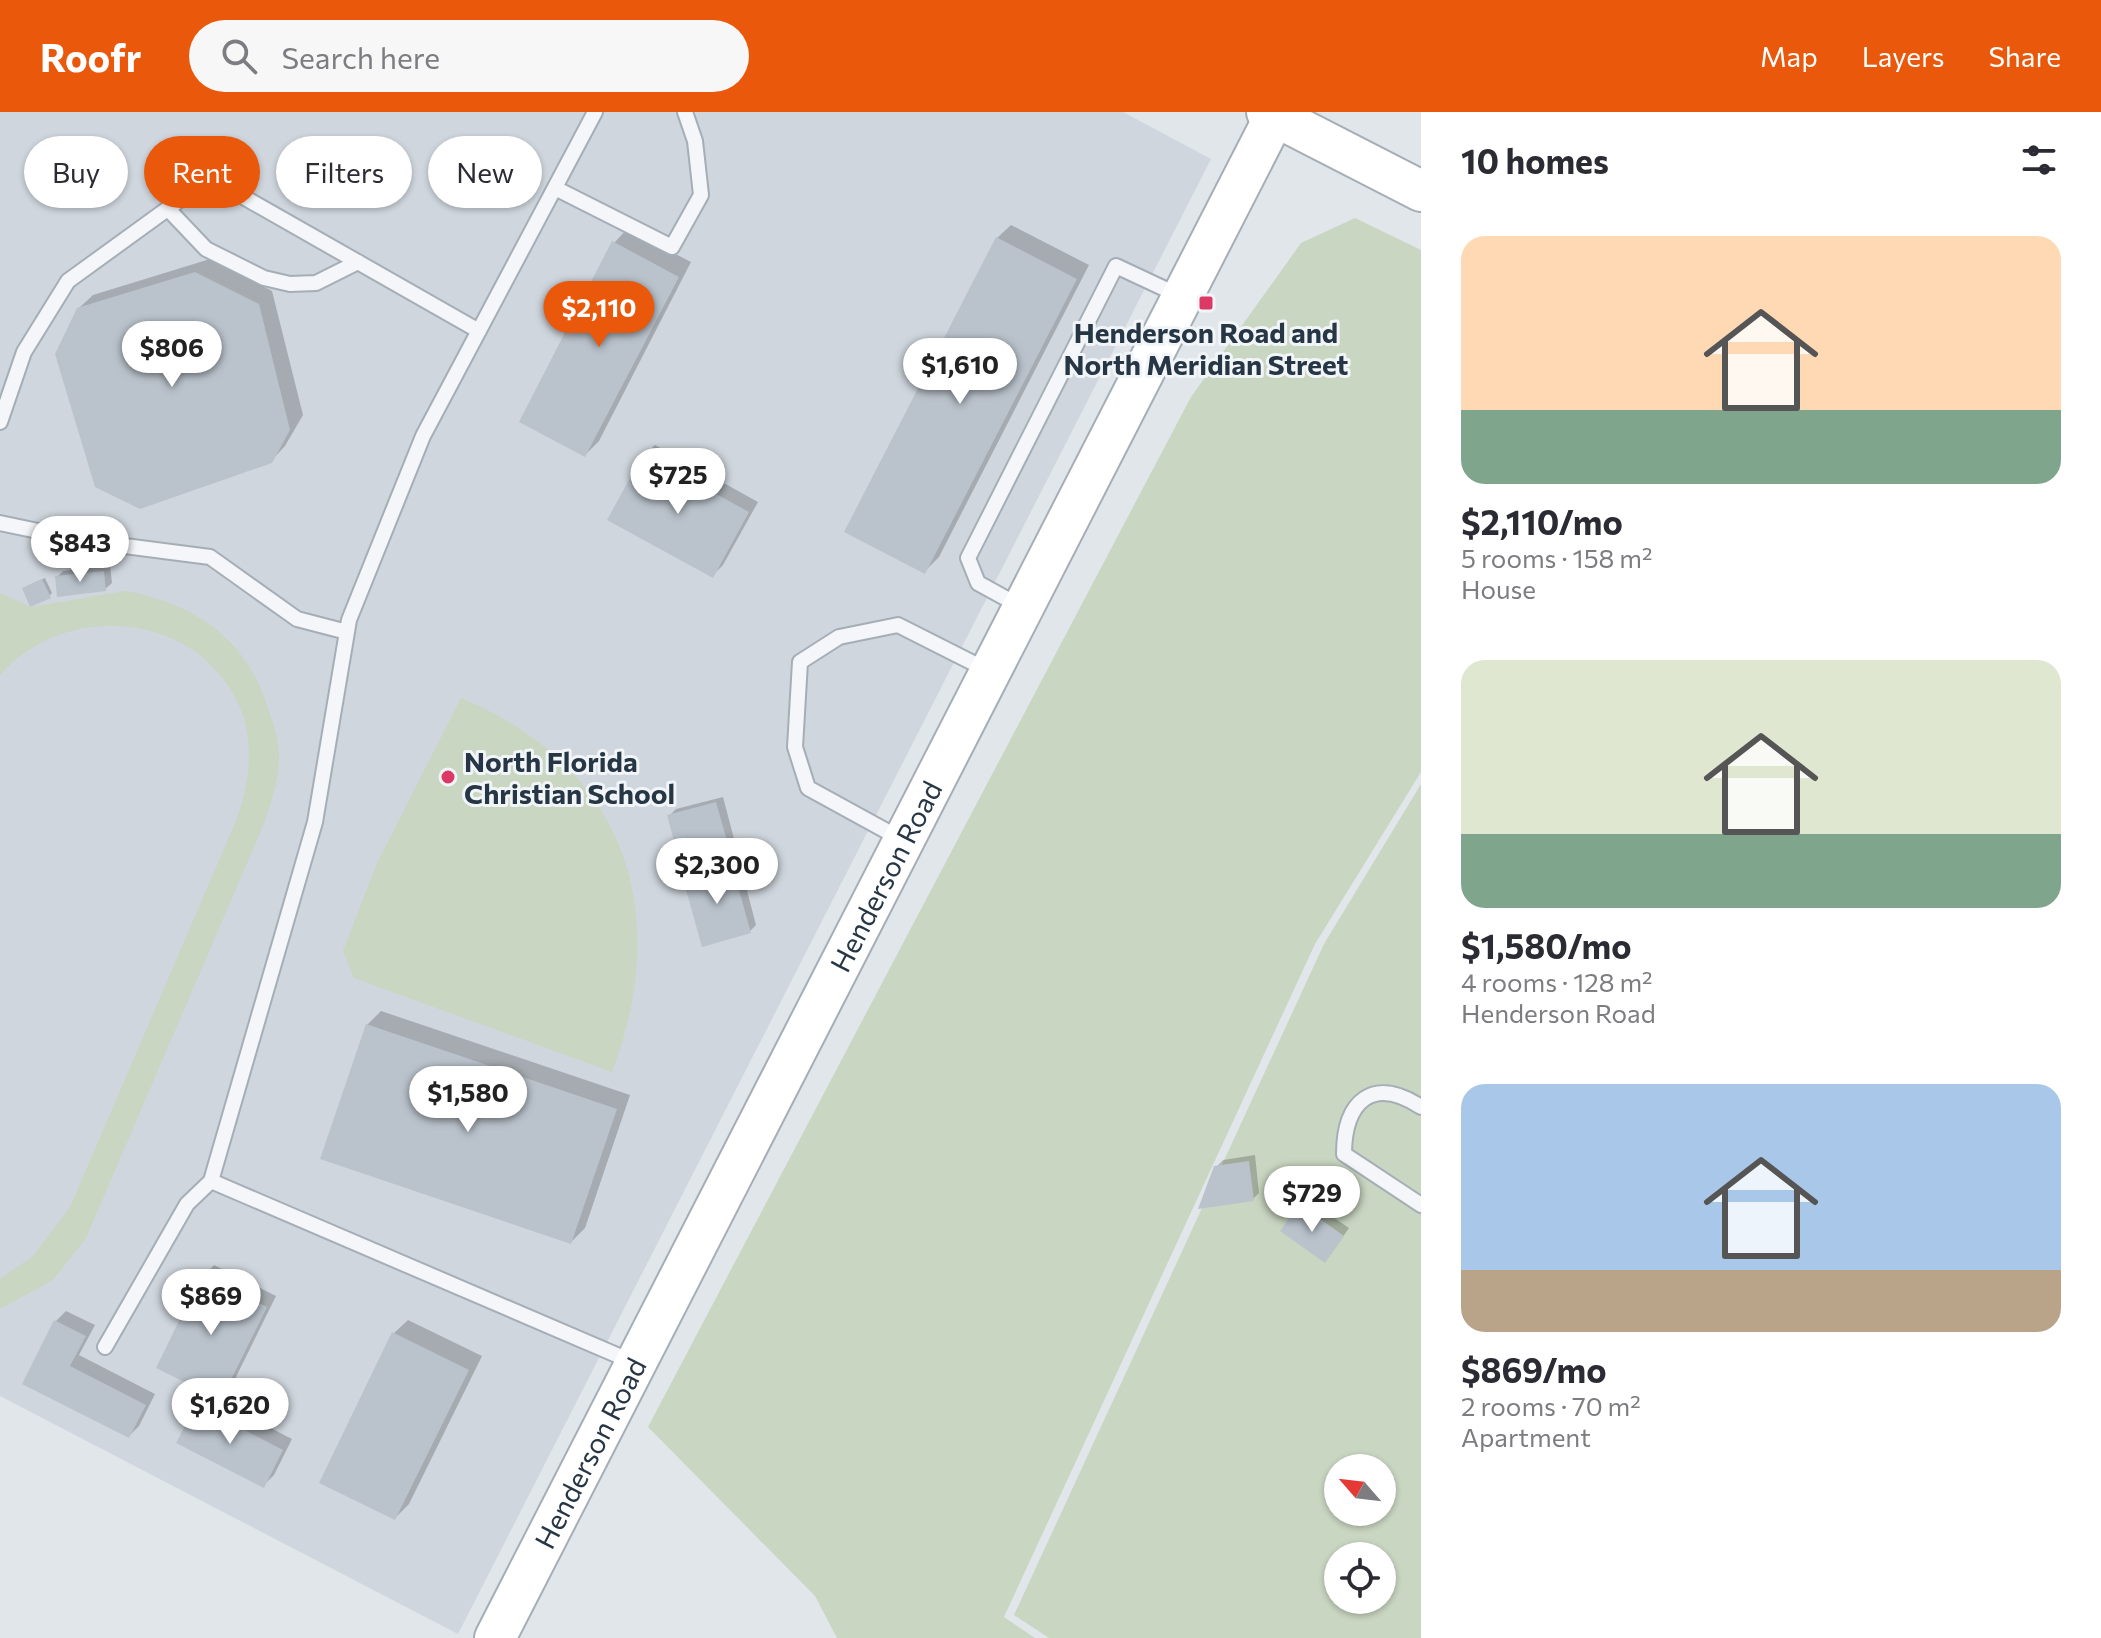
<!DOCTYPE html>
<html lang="en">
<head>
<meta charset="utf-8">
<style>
	body { margin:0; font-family:Commissioner,sans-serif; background:#f7f7f7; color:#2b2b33; height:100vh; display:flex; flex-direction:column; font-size:30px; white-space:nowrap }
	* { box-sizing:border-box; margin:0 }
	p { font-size:26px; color:#7c7c81 }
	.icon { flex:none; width:44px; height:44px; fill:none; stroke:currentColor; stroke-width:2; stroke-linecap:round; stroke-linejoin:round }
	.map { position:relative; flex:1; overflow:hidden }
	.drawer { display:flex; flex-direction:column; background:#fff; width:680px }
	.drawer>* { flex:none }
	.banner { position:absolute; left:24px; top:24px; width:760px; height:72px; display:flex; gap:16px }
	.needle { width:52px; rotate:298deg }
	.fabs { position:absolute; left:1324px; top:1342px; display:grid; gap:16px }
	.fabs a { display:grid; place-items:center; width:72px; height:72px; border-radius:50%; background:#fff; box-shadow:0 2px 6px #0004; font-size:40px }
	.price { position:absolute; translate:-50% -68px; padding:0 18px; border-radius:28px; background:#fff; color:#222; font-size:26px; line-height:52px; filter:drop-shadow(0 2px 4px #0008) }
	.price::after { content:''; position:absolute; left:50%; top:48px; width:24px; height:18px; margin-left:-12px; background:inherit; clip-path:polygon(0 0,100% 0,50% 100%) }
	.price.active { background:#ea580c; color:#fff }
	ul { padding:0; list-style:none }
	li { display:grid; align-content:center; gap:16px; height:424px; padding:0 40px }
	li span { display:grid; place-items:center; height:248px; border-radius:24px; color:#555 }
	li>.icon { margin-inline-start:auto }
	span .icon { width:144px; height:144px; fill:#fffc; stroke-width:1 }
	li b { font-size:34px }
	h2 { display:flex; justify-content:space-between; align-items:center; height:96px; padding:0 40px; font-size:34px }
	.pill { padding:0 28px; border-radius:36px; background:#fff; box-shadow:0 2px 6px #0004; font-size:28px; line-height:72px }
	.pill.active { background:#ea580c; color:#fff }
	header { display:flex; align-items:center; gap:48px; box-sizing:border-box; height:112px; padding:0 40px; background:#ea580c; color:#fff }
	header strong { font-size:38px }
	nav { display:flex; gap:44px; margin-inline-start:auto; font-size:28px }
	.search { width:560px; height:72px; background:#f7f7f7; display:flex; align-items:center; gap:20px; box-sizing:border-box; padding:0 28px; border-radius:44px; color:#7c7c81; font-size:30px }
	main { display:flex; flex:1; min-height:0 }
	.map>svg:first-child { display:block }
</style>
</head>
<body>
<header>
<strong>Roofr</strong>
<div class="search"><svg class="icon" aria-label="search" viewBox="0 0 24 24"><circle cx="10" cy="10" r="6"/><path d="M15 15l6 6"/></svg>Search here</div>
<nav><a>Map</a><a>Layers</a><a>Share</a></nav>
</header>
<main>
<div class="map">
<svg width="1421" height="1526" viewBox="0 0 1421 1526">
	<rect width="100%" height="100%" fill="#e1e6eb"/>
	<path fill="#cfd6dd" d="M 0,0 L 1123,0 L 1211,47 L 458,1522 L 0,1284 Z"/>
	<path fill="#c9d6c1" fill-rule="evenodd" d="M 1355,106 L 1421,138 L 1421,660 L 1315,832 L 1004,1505 L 1035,1526 L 837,1526 L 815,1484 L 648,1315 L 1191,285 L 1301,131 Z
		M 125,479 C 194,491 247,527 268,596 C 274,613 280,632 279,650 C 278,670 271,690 265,709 L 86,1126 L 53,1168 L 0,1197 L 0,1167 L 33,1144 L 70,1095 L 236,709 C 250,670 256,627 237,589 C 192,498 64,490 0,563 L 0,481 L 31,495 Z
		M 461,586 C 625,654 673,799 612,960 L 354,866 L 343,839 L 377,751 Z
		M 1421,672 L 1421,1526 L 1049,1526 L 1014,1503 L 1324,832 ZM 1338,1356 L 1382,1356 L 1382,1400 L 1338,1400 ZM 1338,1444 L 1382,1444 L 1382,1488 L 1338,1488 Z"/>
	<path fill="#0003" d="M 1011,113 L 1089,153 L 939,445 L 925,459 L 997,126 Z
		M 627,117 L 691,150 L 599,329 L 585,343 L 614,131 Z
		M 210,147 L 272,179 L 303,303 L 285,334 L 271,349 L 78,197 L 93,183 Z
		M 655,333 L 758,390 L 723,453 L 713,463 L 644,343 Z
		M 110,453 L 112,471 L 105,477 L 57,465 L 63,459 Z
		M 45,466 L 52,481 L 49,484 L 27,474 Z
		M 723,685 L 737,738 L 731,744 L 669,704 L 676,697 Z
		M 739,748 L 756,813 L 750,819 L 685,768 L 692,761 Z
		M 381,899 L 630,983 L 585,1116 L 571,1130 L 367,913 Z
		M 1255,1043 L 1259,1081 L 1253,1087 L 1216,1055 L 1223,1048 Z
		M 1307,1087 L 1349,1116 L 1331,1142 L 1282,1119 Z
		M 214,1153 L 276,1184 L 231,1275 L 221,1285 L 204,1164 Z
		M 66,1199 L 95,1213 L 79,1243 L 155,1282 L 139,1314 L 129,1324 L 24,1271 L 56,1209 Z
		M 408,1208 L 482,1244 L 409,1392 L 395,1406 L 394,1221 Z
		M 208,1284 L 292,1327 L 274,1363 L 264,1373 L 197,1294 Z"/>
	<path fill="#bac3cc" d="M 996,125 L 1077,167 L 925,462 L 844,420 Z
		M 612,129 L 679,165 L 585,345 L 519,310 Z
		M 195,160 L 259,192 L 290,318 L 272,351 L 140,397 L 95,375 L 55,242 L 77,196 Z
		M 643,342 L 749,400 L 713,466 L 607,408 Z
		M 104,459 L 106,479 L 57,485 L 55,464 Z
		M 42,467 L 51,486 L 30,495 L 22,476 Z
		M 716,690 L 732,746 L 682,759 L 667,703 Z
		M 732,753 L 751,821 L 702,835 L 683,767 Z
		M 366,912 L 617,997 L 571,1132 L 320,1047 Z
		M 1249,1049 L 1254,1089 L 1198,1097 L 1214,1054 Z
		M 1299,1092 L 1344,1124 L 1325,1151 L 1280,1119 Z
		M 202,1162 L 267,1195 L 221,1288 L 156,1256 Z
		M 54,1208 L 86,1224 L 70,1254 L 146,1293 L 129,1326 L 22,1272 Z
		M 392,1220 L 469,1258 L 395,1408 L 319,1371 Z
		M 196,1293 L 283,1338 L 264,1376 L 176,1331 Z"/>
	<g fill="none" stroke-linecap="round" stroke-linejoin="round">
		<g stroke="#a5aeb6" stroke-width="18">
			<path id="lane" d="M 595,0 L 423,324 L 349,508 L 315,710 L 211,1069 L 633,1250
				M 555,76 L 672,135 L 701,83 L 695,29 L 685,0
				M 168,97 L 206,137 L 264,166 L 290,172 L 316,171 L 358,150
				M 0,310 L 24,240 L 68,169 L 199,74 L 233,79 L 479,219
				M 0,411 L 86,429 L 210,445 L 297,507 L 347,520
				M 1020,494 L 978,471 L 968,446 L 1116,154 L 1178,183
				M 901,727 L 808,676 L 795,635 L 800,550 L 839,525 L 898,513 L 987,558
				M 1421,995 C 1372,963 1344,990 1344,1042 L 1421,1093
				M 105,1235 L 187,1092 L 211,1069"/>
		</g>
		<g stroke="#a5aeb6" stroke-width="44">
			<g id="secondary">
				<path d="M 1267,0 L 1421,79"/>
				<path id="s1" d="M 495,1526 L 1275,4"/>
			</g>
		</g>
		<use href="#lane" stroke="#f4f6f9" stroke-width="14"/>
		<use href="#secondary" stroke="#fff" stroke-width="40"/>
	</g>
	<g fill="#dd3966" stroke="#f1f5f8" stroke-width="3">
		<rect x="1198" y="183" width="16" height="16" rx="4"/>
		<circle cx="448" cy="665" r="8"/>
	</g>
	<g text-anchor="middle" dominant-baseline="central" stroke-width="6" stroke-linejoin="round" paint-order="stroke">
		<g font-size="28" font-weight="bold" fill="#273645" stroke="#f1f5f8">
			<text x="1206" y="220">Henderson Road and<tspan x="1206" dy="32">North Meridian Street</tspan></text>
			<text x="464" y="649" text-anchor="start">North Florida<tspan x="464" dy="32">Christian School</tspan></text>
		</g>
		<g font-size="28" fill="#273645" stroke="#f1f5f8">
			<text stroke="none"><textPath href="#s1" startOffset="856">Henderson Road</textPath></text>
			<text stroke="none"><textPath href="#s1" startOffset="208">Henderson Road</textPath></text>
		</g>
	</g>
</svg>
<div class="fabs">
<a><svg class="needle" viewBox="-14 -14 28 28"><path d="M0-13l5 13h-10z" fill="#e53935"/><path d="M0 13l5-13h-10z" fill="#7c7c81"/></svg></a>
<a><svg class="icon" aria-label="locate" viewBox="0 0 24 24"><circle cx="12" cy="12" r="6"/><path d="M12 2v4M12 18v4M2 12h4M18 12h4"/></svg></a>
</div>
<b class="price active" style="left:599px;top:237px">$2,110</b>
<b class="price" style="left:172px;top:277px">$806</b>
<b class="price" style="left:960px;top:294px">$1,610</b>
<b class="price" style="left:678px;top:404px">$725</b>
<b class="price" style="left:80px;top:472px">$843</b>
<b class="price" style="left:717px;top:794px">$2,300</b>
<b class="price" style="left:468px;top:1022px">$1,580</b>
<b class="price" style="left:1312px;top:1122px">$729</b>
<b class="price" style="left:211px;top:1225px">$869</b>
<b class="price" style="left:230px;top:1334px">$1,620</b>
<div class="banner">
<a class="pill">Buy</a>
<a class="pill active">Rent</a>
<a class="pill">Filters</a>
<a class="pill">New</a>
</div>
</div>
<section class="drawer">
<h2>10 homes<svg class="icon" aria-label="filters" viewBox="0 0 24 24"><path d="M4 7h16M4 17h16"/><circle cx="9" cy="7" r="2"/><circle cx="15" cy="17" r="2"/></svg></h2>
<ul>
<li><span style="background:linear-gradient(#ffd9b3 70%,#7fa58c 0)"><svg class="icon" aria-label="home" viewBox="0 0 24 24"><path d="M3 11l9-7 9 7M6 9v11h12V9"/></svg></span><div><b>$2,110/mo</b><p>5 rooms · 158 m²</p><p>House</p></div></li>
<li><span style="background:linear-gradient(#dfe7d0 70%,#7fa58c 0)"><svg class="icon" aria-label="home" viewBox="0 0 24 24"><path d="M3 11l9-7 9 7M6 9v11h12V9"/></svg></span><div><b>$1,580/mo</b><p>4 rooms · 128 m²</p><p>Henderson Road</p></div></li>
<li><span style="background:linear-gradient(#a9c7e8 75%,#b9a48a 0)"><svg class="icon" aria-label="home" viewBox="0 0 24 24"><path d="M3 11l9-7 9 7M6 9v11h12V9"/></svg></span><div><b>$869/mo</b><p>2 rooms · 70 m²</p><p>Apartment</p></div></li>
</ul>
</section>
</main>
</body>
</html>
